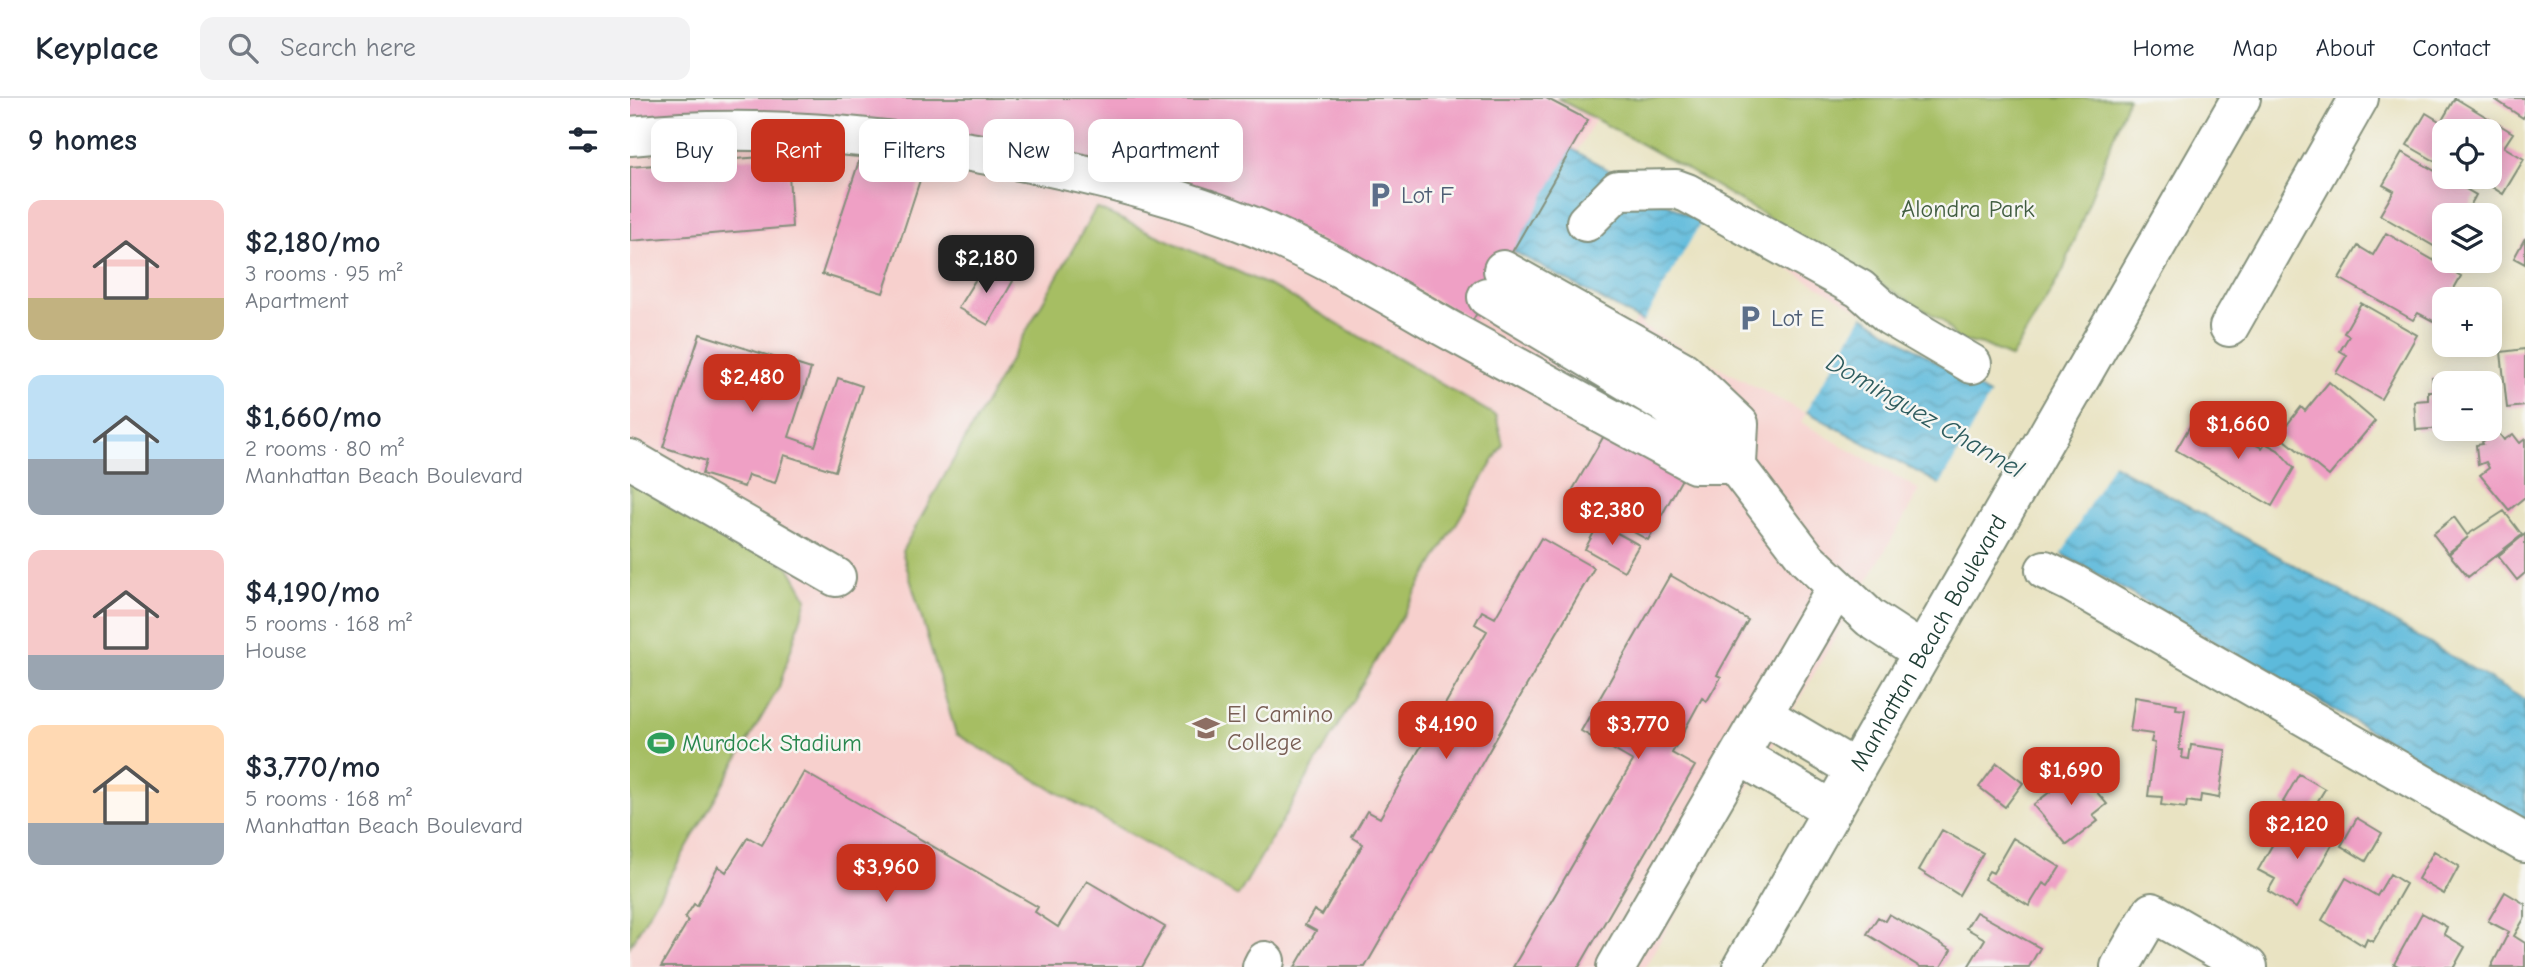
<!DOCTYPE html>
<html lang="en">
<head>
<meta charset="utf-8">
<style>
	body { margin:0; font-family:"Comic Neue",sans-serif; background:#f2f2f3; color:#1f2937; height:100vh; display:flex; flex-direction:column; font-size:26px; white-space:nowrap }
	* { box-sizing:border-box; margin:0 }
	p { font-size:23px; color:#747a83 }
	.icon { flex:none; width:38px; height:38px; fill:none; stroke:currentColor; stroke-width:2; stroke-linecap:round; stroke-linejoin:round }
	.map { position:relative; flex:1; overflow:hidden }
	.sheet { display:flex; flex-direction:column; background:#fff; width:630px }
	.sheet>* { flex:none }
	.banner { position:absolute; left:21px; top:21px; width:665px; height:63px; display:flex; gap:14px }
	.controls { position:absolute; left:1802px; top:21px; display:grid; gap:14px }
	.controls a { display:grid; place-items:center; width:70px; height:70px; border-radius:14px; background:#fff; box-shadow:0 4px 18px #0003; font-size:35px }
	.price { position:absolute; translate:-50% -60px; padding:0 16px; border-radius:14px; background:#c8321e; color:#fff; font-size:23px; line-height:46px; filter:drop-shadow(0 2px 4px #0008) }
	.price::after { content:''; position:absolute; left:50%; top:42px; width:21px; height:16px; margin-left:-10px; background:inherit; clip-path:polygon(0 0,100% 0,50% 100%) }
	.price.selected { background:#222; color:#fff }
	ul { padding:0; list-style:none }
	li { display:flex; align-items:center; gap:21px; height:175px; padding:0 28px }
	li span { display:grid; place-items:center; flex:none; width:196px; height:140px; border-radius:14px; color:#555 }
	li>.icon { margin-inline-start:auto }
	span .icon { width:84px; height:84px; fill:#fffc; stroke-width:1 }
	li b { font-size:30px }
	h2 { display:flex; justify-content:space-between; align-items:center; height:84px; padding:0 28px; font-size:30px }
	.pill { padding:0 24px; border-radius:14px; background:#fff; box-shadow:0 4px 18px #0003; font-size:24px; line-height:63px }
	.pill.selected { background:#c8321e; color:#fff }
	header { display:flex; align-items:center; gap:42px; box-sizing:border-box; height:98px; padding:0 35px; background:#fff; border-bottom:2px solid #e0e1e3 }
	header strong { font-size:33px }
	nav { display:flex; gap:38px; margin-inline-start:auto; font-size:24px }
	.search { width:490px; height:63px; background:#f2f2f3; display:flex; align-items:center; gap:18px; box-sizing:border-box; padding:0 24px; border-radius:14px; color:#747a83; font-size:26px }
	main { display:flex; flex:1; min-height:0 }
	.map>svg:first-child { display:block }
</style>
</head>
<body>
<header>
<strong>Keyplace</strong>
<div class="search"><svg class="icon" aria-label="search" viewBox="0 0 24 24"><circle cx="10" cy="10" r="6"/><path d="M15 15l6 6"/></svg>Search here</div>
<nav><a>Home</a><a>Map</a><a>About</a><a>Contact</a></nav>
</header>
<main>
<section class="sheet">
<h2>9 homes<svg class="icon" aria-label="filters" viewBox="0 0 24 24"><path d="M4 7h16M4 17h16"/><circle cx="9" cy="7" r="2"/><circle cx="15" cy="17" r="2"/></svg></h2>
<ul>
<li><span style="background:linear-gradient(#f6c9c9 70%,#c2b280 0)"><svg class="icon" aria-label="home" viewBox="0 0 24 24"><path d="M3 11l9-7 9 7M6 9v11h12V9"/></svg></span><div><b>$2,180/mo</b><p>3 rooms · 95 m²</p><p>Apartment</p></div></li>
<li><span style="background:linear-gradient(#bfe0f5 60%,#9aa5b1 0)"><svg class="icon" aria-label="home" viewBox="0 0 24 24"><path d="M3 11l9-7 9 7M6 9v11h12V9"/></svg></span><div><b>$1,660/mo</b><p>2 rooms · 80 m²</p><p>Manhattan Beach Boulevard</p></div></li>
<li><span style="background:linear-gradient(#f6c9c9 75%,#9aa5b1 0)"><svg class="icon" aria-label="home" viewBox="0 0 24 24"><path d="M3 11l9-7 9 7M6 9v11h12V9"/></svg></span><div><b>$4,190/mo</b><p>5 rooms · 168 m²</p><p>House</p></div></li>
<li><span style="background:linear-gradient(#ffd9b3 70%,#9aa5b1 0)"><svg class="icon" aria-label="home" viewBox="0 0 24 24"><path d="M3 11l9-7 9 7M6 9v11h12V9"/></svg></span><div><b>$3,770/mo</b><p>5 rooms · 168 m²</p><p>Manhattan Beach Boulevard</p></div></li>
</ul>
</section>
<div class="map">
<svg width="1895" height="869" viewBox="0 0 1895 869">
	<defs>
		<pattern id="water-waves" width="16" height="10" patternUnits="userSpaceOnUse" patternTransform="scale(1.75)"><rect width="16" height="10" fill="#5dbadb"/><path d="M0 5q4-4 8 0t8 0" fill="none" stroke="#4c98b2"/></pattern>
	</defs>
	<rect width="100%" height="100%" fill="#f6f6f2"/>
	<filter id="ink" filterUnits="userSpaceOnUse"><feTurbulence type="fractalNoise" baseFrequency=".0143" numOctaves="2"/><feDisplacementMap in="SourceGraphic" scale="14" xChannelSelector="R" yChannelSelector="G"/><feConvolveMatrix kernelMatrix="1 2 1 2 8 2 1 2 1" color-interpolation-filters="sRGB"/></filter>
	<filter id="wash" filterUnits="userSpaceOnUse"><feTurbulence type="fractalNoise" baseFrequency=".00686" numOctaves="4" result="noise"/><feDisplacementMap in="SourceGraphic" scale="28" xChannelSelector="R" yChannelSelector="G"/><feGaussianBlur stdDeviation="1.57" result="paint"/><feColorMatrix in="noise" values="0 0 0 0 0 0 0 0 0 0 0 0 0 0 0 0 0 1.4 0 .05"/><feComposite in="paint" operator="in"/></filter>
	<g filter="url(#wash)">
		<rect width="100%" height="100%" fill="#e9e3c2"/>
		<path fill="#f7d0cd" d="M 0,0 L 927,0 L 966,21 L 885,161 L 1002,229 L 1075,111 L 1237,208 L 1171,324 L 1290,392 L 1015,869 L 0,869 Z"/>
		<path fill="#a6be64" stroke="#627e4c" stroke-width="2" d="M 927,0 L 1498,0 L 1433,173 L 1381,260 L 1357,248 L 1328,242 L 1313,223 L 1055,70 Z
			M 466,110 L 651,193 L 866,318 L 873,346 L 608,798 L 326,636 L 272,453 Z
			M 0,377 L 159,469 L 177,501 L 149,589 L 0,848 Z"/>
		<path fill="url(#water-waves)" stroke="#3e7c88" stroke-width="2" d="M 923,40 L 1238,221 L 1354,294 L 1728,503 L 1895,602 L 1895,721 L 1304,383 L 733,71 Z"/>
		<path fill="#e9e3c2" d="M 1073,121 L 1234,215 L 1175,315 L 1011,228 Z
			M 1362,294 L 1484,363 L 1430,459 L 1309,389 Z"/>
		<g id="blocks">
			<path fill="#efa0c5" d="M 0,0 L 916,0 L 958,22 L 843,222 L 771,181 L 627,112 L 0,20 Z
				M 1825,0 L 1883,35 L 1874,49 L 1894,61 L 1873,96 L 1854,84 L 1851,90 L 1831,79 L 1860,79 L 1860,33 L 1815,33 L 1815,69 L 1777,47 L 1796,15 L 1811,24 Z
				M 1863,0 L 1895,0 L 1895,17 L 1893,20 Z
				M 1772,54 L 1846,97 L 1840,108 L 1844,111 L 1840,117 L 1815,117 L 1814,154 L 1750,117 L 1764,93 L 1753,87 Z
				M 158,57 L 162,129 L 0,143 L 0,69 Z
				M 230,60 L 291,79 L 253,195 L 192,176 Z
				M 1756,135 L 1831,178 L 1818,201 L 1815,201 L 1805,224 L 1788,215 L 1783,222 L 1709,180 L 1728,148 L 1743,157 Z
				M 1895,140 L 1895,166 L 1884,160 Z
				M 355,166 L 383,183 L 358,227 L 328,210 Z
				M 1731,205 L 1787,237 L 1751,301 L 1706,275 L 1717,257 L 1710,253 L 1719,238 L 1714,235 Z
				M 70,236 L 181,271 L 159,339 L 185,348 L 208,280 L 232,288 L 205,373 L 154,357 L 145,385 L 118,377 L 114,389 L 72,376 L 76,363 L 33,349 Z
				M 1895,251 L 1895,308 L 1877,310 L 1871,254 Z
				M 1825,278 L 1826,285 L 1815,285 L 1815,330 L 1786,332 L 1784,303 L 1798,302 L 1798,293 L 1803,293 L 1802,280 Z
				M 1699,284 L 1745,323 L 1699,378 L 1649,337 L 1671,309 L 1675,313 Z
				M 1564,321 L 1590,336 L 1593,330 L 1632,350 L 1635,345 L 1648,352 L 1664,370 L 1642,408 L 1546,352 Z
				M 1867,333 L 1874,342 L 1883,336 L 1890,345 L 1895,341 L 1895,399 L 1879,412 L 1850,377 L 1859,370 L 1856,364 L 1848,367 L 1846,347 L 1853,346 L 1852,344 Z
				M 975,336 L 1053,379 L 1018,442 L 939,398 Z
				M 1874,413 L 1892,437 L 1838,479 L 1819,456 L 1838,439 L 1818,455 L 1803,436 L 1824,419 L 1837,437 Z
				M 969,425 L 1009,447 L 994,473 L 955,451 Z
				M 1895,436 L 1895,475 L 1887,482 L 1868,458 Z
				M 911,440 L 964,470 L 735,869 L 665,869 L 686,833 L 675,827 L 684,812 L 692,817 L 733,746 L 722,739 L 737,713 L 750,720 L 857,533 L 845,526 L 852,513 L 865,520 Z
				M 1040,477 L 1118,522 L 1087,577 L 1091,579 L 1077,603 L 1072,600 L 1042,655 L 1065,668 L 949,869 L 883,869 L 1003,663 L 951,633 Z
				M 1505,599 L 1547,606 L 1546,611 L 1555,612 L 1549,652 L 1553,652 L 1552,660 L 1559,661 L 1561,647 L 1596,652 L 1589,700 L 1571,697 L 1570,705 L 1557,703 L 1556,710 L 1531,707 L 1532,699 L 1518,698 L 1525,645 L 1521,644 L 1523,636 L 1500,633 Z
				M 1367,665 L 1393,685 L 1375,709 L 1349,689 Z
				M 1448,672 L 1477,706 L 1463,717 L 1468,723 L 1437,747 L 1403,707 Z
				M 174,674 L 408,809 L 405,814 L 428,829 L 457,783 L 535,829 L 512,869 L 31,869 L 58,823 L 55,820 L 64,806 L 67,808 L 88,768 L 96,774 L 118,739 L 132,747 Z
				M 1669,676 L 1695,691 L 1678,719 L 1653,704 Z
				M 1677,720 L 1707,738 L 1666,810 L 1638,793 L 1645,781 L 1628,772 L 1649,735 L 1662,739 L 1671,723 L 1674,725 Z
				M 1727,720 L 1752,735 L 1736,763 L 1711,748 Z
				M 1312,732 L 1353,755 L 1329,797 L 1289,772 Z
				M 1383,740 L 1430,769 L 1418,788 L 1413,785 L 1399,808 L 1354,781 L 1359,773 L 1363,775 Z
				M 1804,753 L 1829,768 L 1814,796 L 1788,781 Z
				M 1760,776 L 1776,786 L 1743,844 L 1737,841 L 1734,848 L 1692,822 L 1716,780 L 1747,798 Z
				M 1875,794 L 1895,806 L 1895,819 L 1884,838 L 1895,845 L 1895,869 L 1861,869 L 1879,834 L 1858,823 Z
				M 1346,814 L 1410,850 L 1399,869 L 1338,869 L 1355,841 L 1336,830 Z
				M 1792,815 L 1817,829 L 1814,836 L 1835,849 L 1824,869 L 1770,869 L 1764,866 Z
				M 1259,816 L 1321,852 L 1311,869 L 1290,869 L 1237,836 L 1248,819 L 1255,823 Z"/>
		</g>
	</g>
	<g filter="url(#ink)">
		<use href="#blocks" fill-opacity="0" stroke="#84907b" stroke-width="2"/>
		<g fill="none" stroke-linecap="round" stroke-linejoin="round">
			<g stroke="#84907b" stroke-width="42">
				<path id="minor" d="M 0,38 C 124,25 247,37 369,59 C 458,75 544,96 627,130 C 693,158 753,194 814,229 C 897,275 981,321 1065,366 L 1107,366 L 1109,326 L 1053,273 L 873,172
					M 956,124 L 988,92 L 1046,91 L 1057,95 L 1230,191 L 1260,218 L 1342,266
					M 857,199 L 1034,305 L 1089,346 L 1177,461 L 1240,520 L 1292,554
					M 1599,229 L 1729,0
					M 0,361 L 206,479
					M 1415,472 L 1442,485 L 1895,745
					M 1132,616 L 1225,671
					M 1109,657 L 1202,712
					M 632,869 L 635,863
					M 986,869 L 1206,490
					M 1490,869 L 1522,814 L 1618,869"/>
			</g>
			<g stroke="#84907b" stroke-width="42">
				<g id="major">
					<path id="s1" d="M 1112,869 L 1611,0"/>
				</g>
			</g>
			<use href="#minor" stroke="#fff" stroke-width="38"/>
			<use href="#major" stroke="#fff" stroke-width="38"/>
		</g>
	</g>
	<defs>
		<g id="parking-bare" transform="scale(2.1)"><path d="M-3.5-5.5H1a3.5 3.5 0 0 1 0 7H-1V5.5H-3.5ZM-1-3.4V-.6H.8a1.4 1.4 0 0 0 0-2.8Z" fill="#5c6f8a" stroke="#f6f6f2" stroke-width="2.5" paint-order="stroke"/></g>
		<g id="university-bare" transform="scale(2.1)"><path d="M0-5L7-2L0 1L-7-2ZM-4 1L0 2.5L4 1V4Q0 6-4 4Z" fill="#8d6e63" stroke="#f6f6f2" stroke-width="2.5" paint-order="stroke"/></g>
		<g id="stadium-bare" transform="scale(2.1)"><path d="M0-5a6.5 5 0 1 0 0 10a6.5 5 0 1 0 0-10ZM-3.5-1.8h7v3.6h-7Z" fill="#2e9e5b" stroke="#f6f6f2" stroke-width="2.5" paint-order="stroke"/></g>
	</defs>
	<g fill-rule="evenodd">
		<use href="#parking-bare" x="750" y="97"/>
		<use href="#parking-bare" x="1120" y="220"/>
		<use href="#university-bare" x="576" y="630"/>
		<use href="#stadium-bare" x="31" y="645"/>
	</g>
	<g text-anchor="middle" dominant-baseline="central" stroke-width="5" stroke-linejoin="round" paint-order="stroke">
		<g font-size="24" fill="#4e5e75" stroke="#f6f6f2" text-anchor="start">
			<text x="771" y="97">Lot F</text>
			<text x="1141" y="220">Lot E</text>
		</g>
		<g font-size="24" fill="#415d40" stroke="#f6f6f2">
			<text x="1338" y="111">Alondra Park</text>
		</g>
		<g font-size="24" fill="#1f3d34" stroke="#f6f6f2">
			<text stroke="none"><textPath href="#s1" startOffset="374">Manhattan Beach Boulevard</textPath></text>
		</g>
		<g font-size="24" fill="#785e54" stroke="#f6f6f2" text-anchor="start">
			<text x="597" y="616">El Camino<tspan x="597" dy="28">College</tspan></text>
		</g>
		<g font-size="24" fill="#27864d" stroke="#f6f6f2" text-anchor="start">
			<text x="52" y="645">Murdock Stadium</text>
		</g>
		<g font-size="26" font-style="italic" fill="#2e5c5e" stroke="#f6f6f2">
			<text transform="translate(1295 318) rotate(30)">Dominguez Channel</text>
		</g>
	</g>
</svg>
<div class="controls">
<a><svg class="icon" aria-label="locate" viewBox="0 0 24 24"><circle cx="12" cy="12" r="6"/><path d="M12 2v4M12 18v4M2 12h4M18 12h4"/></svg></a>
<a><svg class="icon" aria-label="layers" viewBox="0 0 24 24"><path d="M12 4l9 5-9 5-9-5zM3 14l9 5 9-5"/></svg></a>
<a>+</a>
<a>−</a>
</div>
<b class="price selected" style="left:356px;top:197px">$2,180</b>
<b class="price" style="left:122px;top:316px">$2,480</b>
<b class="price" style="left:1608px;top:363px">$1,660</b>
<b class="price" style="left:982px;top:449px">$2,380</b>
<b class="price" style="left:816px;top:663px">$4,190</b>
<b class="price" style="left:1008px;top:663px">$3,770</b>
<b class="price" style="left:1441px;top:709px">$1,690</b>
<b class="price" style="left:1667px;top:763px">$2,120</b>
<b class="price" style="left:256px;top:806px">$3,960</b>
<div class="banner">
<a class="pill">Buy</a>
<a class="pill selected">Rent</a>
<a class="pill">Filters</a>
<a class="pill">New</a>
<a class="pill">Apartment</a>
</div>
</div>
</main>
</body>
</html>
